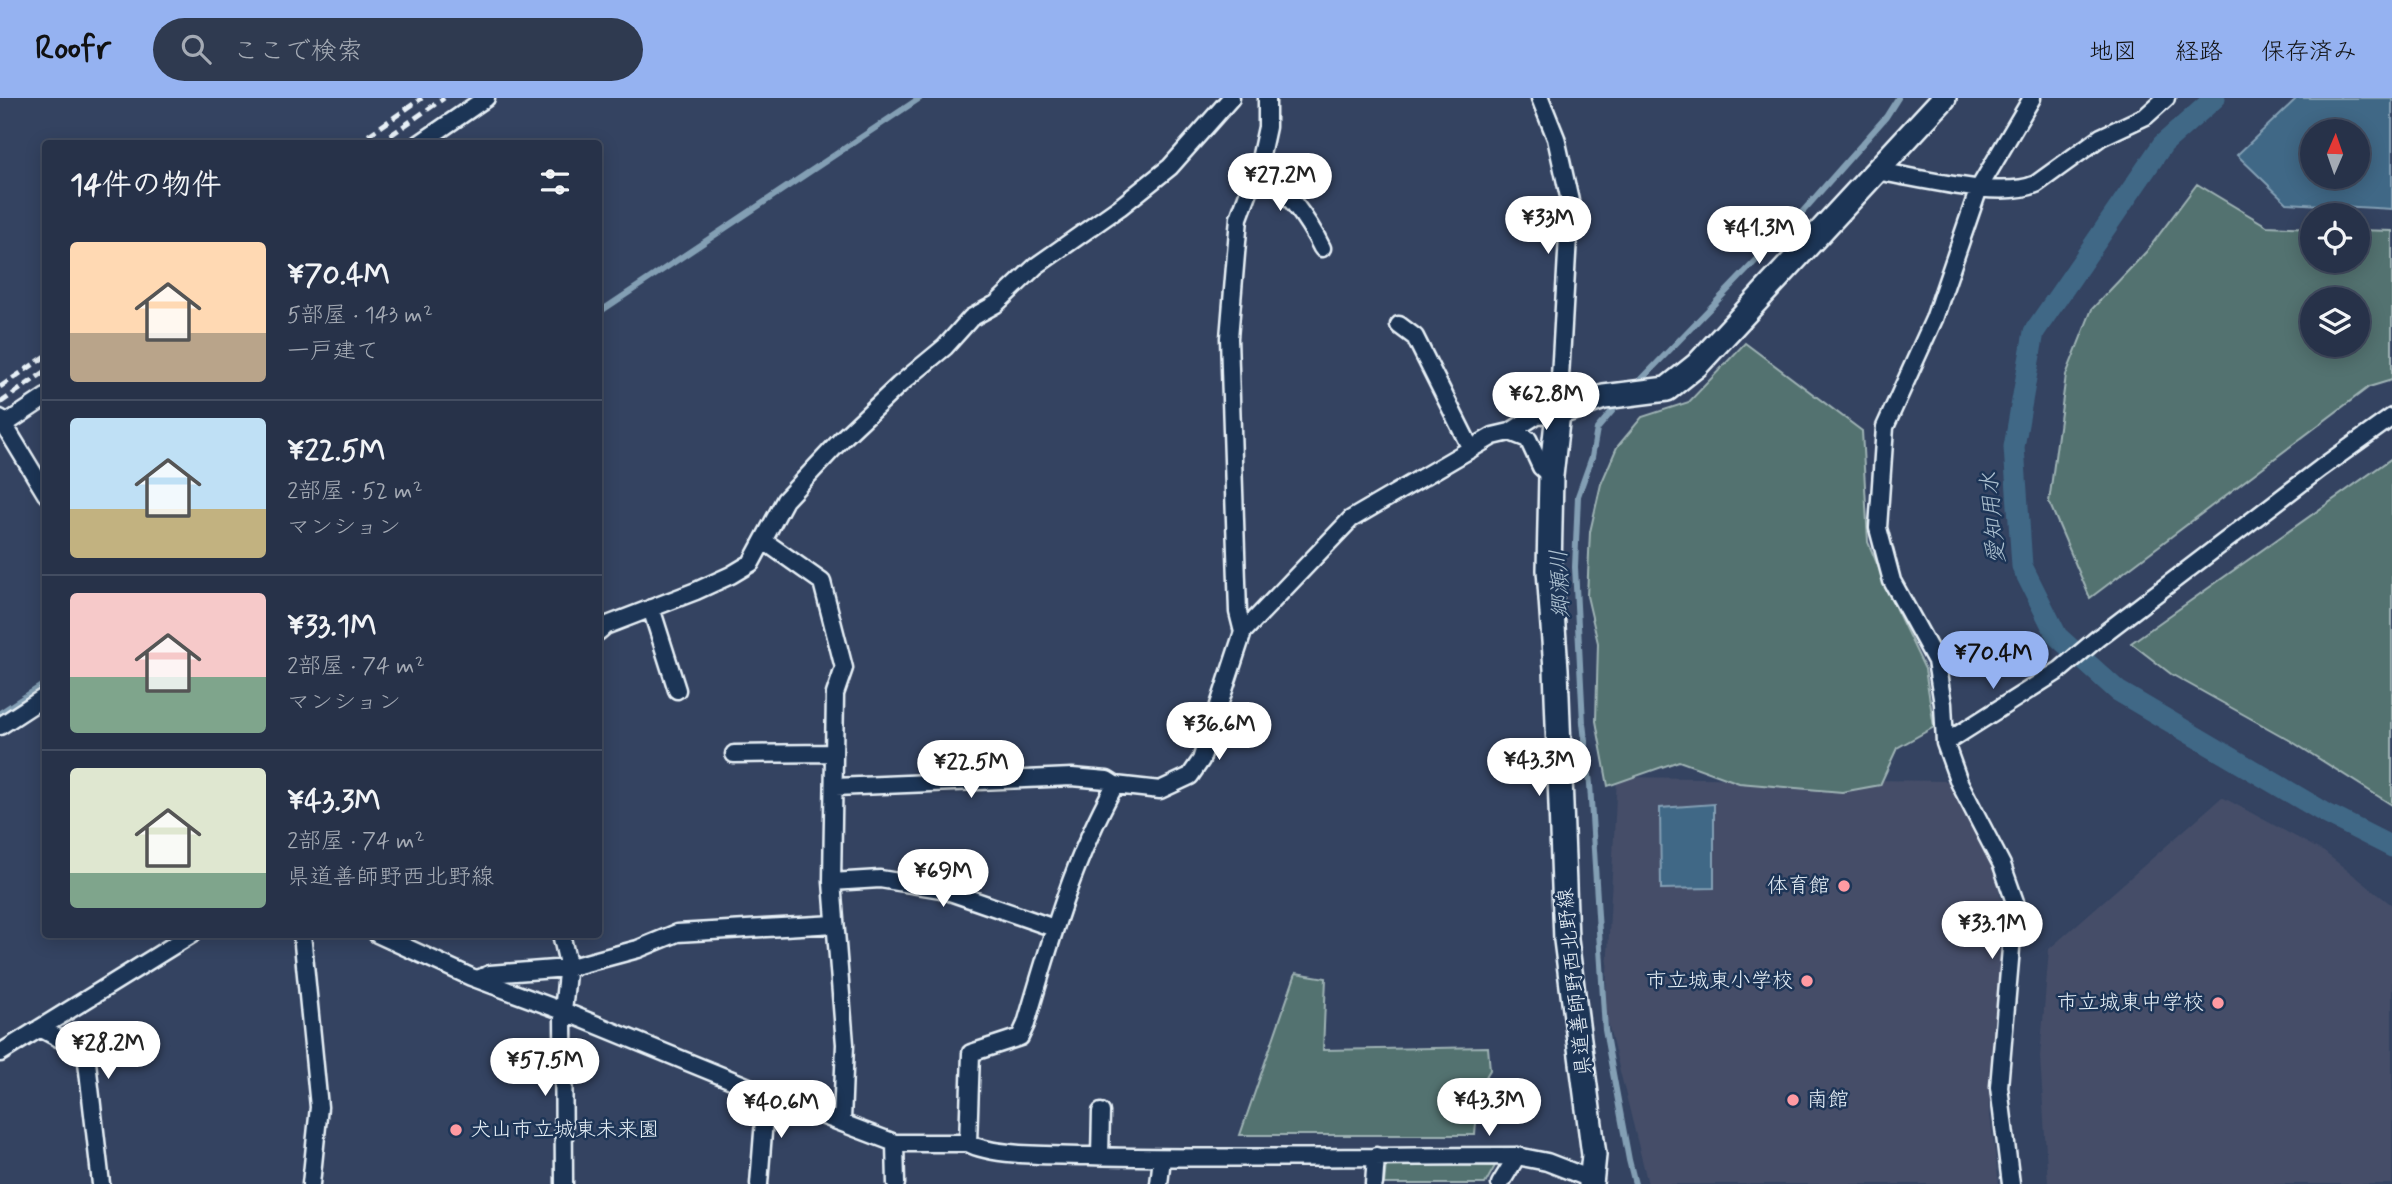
<!DOCTYPE html>
<html lang="ja">
<head>
<meta charset="utf-8">
<style>
	body { margin:0; font-family:Mynerve,"Klee One",sans-serif; background:#2f3a50; color:#f1f3f6; height:100vh; display:flex; flex-direction:column; font-size:26px; white-space:nowrap }
	* { box-sizing:border-box; margin:0 }
	p { font-size:23px; color:#a4aab4 }
	.icon { flex:none; width:38px; height:38px; fill:none; stroke:currentColor; stroke-width:2; stroke-linecap:round; stroke-linejoin:round }
	.map { position:relative; flex:1; overflow:hidden }
	.sheet { position:absolute; left:42px; top:42px; width:560px; height:798px; display:flex; flex-direction:column; background:#273249; border-radius:7px; box-shadow:0 4px 18px #0003,0 0 0 2px #434d61 }
	.sheet>* { flex:none }
	.needle { width:46px; rotate:2deg }
	.buttons { position:absolute; left:2300px; top:21px; display:grid; gap:14px }
	.buttons a { display:grid; place-items:center; width:70px; height:70px; border-radius:50%; background:#273249; box-shadow:0 4px 18px #0003,0 0 0 2px #434d61; font-size:35px }
	.price { position:absolute; translate:-50% -60px; padding:0 16px; border-radius:24px; background:#fff; color:#222; font-size:23px; line-height:46px; filter:drop-shadow(0 2px 4px #0008) }
	.price::after { content:''; position:absolute; left:50%; top:42px; width:21px; height:16px; margin-left:-10px; background:inherit; clip-path:polygon(0 0,100% 0,50% 100%) }
	.price.current { background:#95b2f1; color:#111 }
	ul { padding:0; list-style:none }
	li { display:flex; align-items:center; gap:21px; height:175px; padding:0 28px }
	li+li { border-top:2px solid #434d61 }
	li span { display:grid; place-items:center; flex:none; width:196px; height:140px; border-radius:7px; color:#555 }
	li>.icon { margin-inline-start:auto }
	span .icon { width:84px; height:84px; fill:#fffc; stroke-width:1 }
	li b { font-size:30px }
	h2 { display:flex; justify-content:space-between; align-items:center; height:84px; padding:0 28px; font-size:30px }
	header { display:flex; align-items:center; gap:42px; box-sizing:border-box; height:98px; padding:0 35px; background:#95b2f1; color:#111 }
	header strong { font-size:33px }
	nav { display:flex; gap:38px; margin-inline-start:auto; font-size:24px }
	.search { width:490px; height:63px; background:#2f3a50; display:flex; align-items:center; gap:18px; box-sizing:border-box; padding:0 24px; border-radius:38px; color:#a4aab4; font-size:26px }
	.map>svg:first-child { display:block }
</style>
</head>
<body>
<header>
<strong>Roofr</strong>
<div class="search"><svg class="icon" aria-label="search" viewBox="0 0 24 24"><circle cx="10" cy="10" r="6"/><path d="M15 15l6 6"/></svg>ここで検索</div>
<nav><a>地図</a><a>経路</a><a>保存済み</a></nav>
</header>
<div class="map">
<svg width="2392" height="1086" viewBox="0 0 2392 1086">
	<rect width="100%" height="100%" fill="#344361"/>
	<filter id="ink" filterUnits="userSpaceOnUse"><feTurbulence type="fractalNoise" baseFrequency=".0143" numOctaves="2"/><feDisplacementMap in="SourceGraphic" scale="14" xChannelSelector="R" yChannelSelector="G"/><feConvolveMatrix kernelMatrix="1 2 1 2 8 2 1 2 1" color-interpolation-filters="sRGB"/></filter>
	<g filter="url(#ink)">
		<path fill="#444d68" d="M 1617,679 L 1948,683 L 1992,755 L 2011,852 L 1989,1009 L 1999,1086 L 1648,1086 L 1605,913 Z
			M 2222,699 L 2324,754 L 2392,807 L 2392,1086 L 2048,1086 L 2040,959 L 2049,851 Z"/>
		<path fill="#537270" stroke="#9eb2b4" stroke-width="2" fill-rule="evenodd" d="M 2197,86 L 2267,128 L 2312,130 L 2312,163 L 2357,163 L 2357,132 L 2392,133 L 2392,282 L 2369,289 L 2090,500 L 2049,404 L 2066,277 L 2092,211 L 2146,154 ZM 2312,201 L 2357,201 L 2357,247 L 2312,247 Z
			M 1745,245 L 1862,333 L 1868,444 L 1896,511 L 1925,571 L 1934,629 L 1897,650 L 1880,687 L 1842,694 L 1739,685 L 1679,663 L 1608,688 L 1596,623 L 1598,545 L 1587,498 L 1590,434 L 1601,386 L 1617,349 L 1642,319 L 1689,304 Z
			M 2392,360 L 2392,707 L 2291,643 L 2171,576 L 2131,545 Z
			M 1296,875 L 1326,880 L 1323,952 L 1488,949 L 1490,972 L 1479,990 L 1475,1037 L 1240,1037 Z
			M 1386,1066 L 1495,1068 L 1485,1086 L 1384,1086 Z"/>
		<path fill="#3f6886" stroke="#839fb4" stroke-width="2" fill-rule="evenodd" d="M 2297,0 L 2392,0 L 2392,111 L 2287,105 L 2237,57 ZM 2312,33 L 2357,33 L 2357,79 L 2312,79 Z
			M 1714,706 L 1714,790 L 1661,791 L 1660,710 Z"/>
		<g fill="none" stroke-linecap="round" stroke-linejoin="round">
			<path stroke="#839fb4" stroke-width="6" d="M 598,215 L 920,0
				M 1636,287 L 1797,120 L 1886,19 L 1898,0
				M 1619,305 L 1597,331 L 1592,359 L 1578,398 L 1575,469 L 1583,625 L 1590,686 L 1605,932 L 1629,1062 L 1635,1086
				M 0,615 L 46,585"/>
			<path stroke="#3f6886" stroke-width="21" d="M 2215,0 L 2163,46 L 2034,234 L 2014,349 L 2022,468 L 2057,538 L 2118,593 L 2327,716 L 2392,749"/>
			<g stroke="#e8f1f8" stroke-width="21">
				<path id="street" d="M 419,46 L 486,0
					M 1259,66 C 1284,92 1306,117 1322,150
					M 1876,73 C 1917,79 2000,102 2036,86 L 2101,39 L 2146,18 L 2166,0
					M 1399,227 L 1415,239 L 1471,351
					M 0,320 L 46,396
					M 4,327 L 46,299
					M 1510,334 L 1528,341 L 1541,369 L 1551,378
					M 764,443 L 822,484 L 844,570 L 835,596 L 832,784 L 845,946 L 842,1023
					M 651,510 L 677,592
					M 598,534 L 605,528 L 696,493 L 731,477 L 751,465 L 785,402 L 843,340 L 899,287 L 945,249 L 971,220 L 996,206 L 1036,168 L 1120,109 L 1170,69 L 1231,0
					M 1243,534 L 1238,514 L 1229,240 L 1239,120 L 1259,66 L 1267,29 L 1267,0
					M 0,628 L 46,598
					M 1945,645 L 2060,572 L 2098,540 L 2321,370 L 2392,319
					M 734,656 L 833,655
					M 835,689 L 1072,679 L 1107,682 L 1115,687
					M 832,784 L 880,781 L 941,791 L 1054,830
					M 302,836 L 319,1009 L 311,1086
					M 377,836 L 471,879 L 563,913 L 766,996 L 895,1045 L 968,1045 C 993,1059 1059,1057 1089,1058 C 1232,1062 1374,1058 1517,1058 L 1547,1064 L 1591,1081
					M 561,836 L 568,866 L 563,913 L 564,1086
					M 478,881 L 490,876 L 567,870 L 638,851 L 677,835 L 835,826
					M 40,930 L 86,955 L 101,1086
					M 0,955 L 192,836
					M 895,1045 L 896,1086
					M 968,1045 L 971,955 L 1020,939 L 1026,926 C 1050,844 1073,762 1115,687 L 1160,692 L 1190,678 L 1201,662 L 1243,534 L 1351,421 L 1493,338 L 1510,334 L 1537,317 L 1558,315 L 1570,103 L 1556,40 L 1540,0
					M 1100,1058 L 1101,1014
					M 759,1086 L 766,996
					M 1159,1086 L 1162,1060
					M 1374,1086 L 1376,1058
					M 1500,1086 L 1517,1058
					M 2011,1086 L 1999,989 L 2015,804 L 2002,767 L 1959,684 L 1945,645 L 1943,606 L 1936,563 L 1892,483 L 1878,430 L 1885,329 L 1934,221 L 1979,90 L 2032,0"/>
			</g>
			<g stroke="#e8f1f8" stroke-width="28">
				<path id="secondary" d="M 1591,1086 L 1594,1057 L 1566,842 L 1556,571 L 1549,472 L 1551,378 L 1558,315 L 1604,299 L 1667,291 L 1697,267 L 1944,0"/>
			</g>
			<use href="#street" stroke="#1d3557" stroke-width="16"/>
			<use href="#secondary" stroke="#1d3557" stroke-width="23"/>
			<path stroke="#e8f1f8" stroke-width="5" stroke-dasharray="10 5" stroke-linecap="butt" d="M 356,46 L 422,0
				M 378,46 L 444,0
				M 0,289 L 46,258
				M 0,305 L 46,273"/>
		</g>
	</g>
	<g fill="#ff9aa2" stroke="#1d3557" stroke-width="2.5">
		<circle cx="1844" cy="788" r="7"/>
		<circle cx="1807" cy="883" r="7"/>
		<circle cx="2218" cy="905" r="7"/>
		<circle cx="1793" cy="1002" r="7"/>
		<circle cx="456" cy="1032" r="7"/>
	</g>
	<g text-anchor="middle" dominant-baseline="central" stroke-width="5" stroke-linejoin="round" paint-order="stroke">
		<g font-size="21" fill="#e8f1f8" stroke="#1d3557" text-anchor="end">
			<text x="1830" y="788">体育館</text>
			<text x="1793" y="883">市立城東小学校</text>
			<text x="2204" y="905">市立城東中学校</text>
			<text x="1807" y="1002" text-anchor="start">南館</text>
			<text x="470" y="1032" text-anchor="start">犬山市立城東未来園</text>
		</g>
		<g font-size="21" fill="#e8f1f8" stroke="#1d3557">
			<text transform="translate(1575 884) rotate(-96)">県道善師野西北野線</text>
		</g>
		<g font-size="23" font-style="italic" fill="#adc1d0" stroke="#1d3557">
			<text transform="translate(1994 420) rotate(-95)">愛知用水</text>
			<text transform="translate(1561 486) rotate(-92)">郷瀬川</text>
		</g>
	</g>
</svg>
<div class="buttons">
<a><svg class="needle" viewBox="-14 -14 28 28"><path d="M0-13l5 13h-10z" fill="#e53935"/><path d="M0 13l5-13h-10z" fill="#a4aab4"/></svg></a>
<a><svg class="icon" aria-label="locate" viewBox="0 0 24 24"><circle cx="12" cy="12" r="6"/><path d="M12 2v4M12 18v4M2 12h4M18 12h4"/></svg></a>
<a><svg class="icon" aria-label="layers" viewBox="0 0 24 24"><path d="M12 4l9 5-9 5-9-5zM3 14l9 5 9-5"/></svg></a>
</div>
<b class="price" style="left:1280px;top:115px">¥27.2M</b>
<b class="price" style="left:1548px;top:158px">¥33M</b>
<b class="price" style="left:1759px;top:168px">¥41.3M</b>
<b class="price" style="left:1546px;top:334px">¥62.8M</b>
<b class="price current" style="left:1993px;top:593px">¥70.4M</b>
<b class="price" style="left:1219px;top:664px">¥36.6M</b>
<b class="price" style="left:1539px;top:700px">¥43.3M</b>
<b class="price" style="left:971px;top:702px">¥22.5M</b>
<b class="price" style="left:943px;top:811px">¥69M</b>
<b class="price" style="left:1992px;top:863px">¥33.1M</b>
<b class="price" style="left:108px;top:983px">¥28.2M</b>
<b class="price" style="left:545px;top:1000px">¥57.5M</b>
<b class="price" style="left:1489px;top:1040px">¥43.3M</b>
<b class="price" style="left:781px;top:1042px">¥40.6M</b>
<section class="sheet">
<h2>14件の物件<svg class="icon" aria-label="filters" viewBox="0 0 24 24"><path d="M4 7h16M4 17h16"/><circle cx="9" cy="7" r="2"/><circle cx="15" cy="17" r="2"/></svg></h2>
<ul>
<li><span style="background:linear-gradient(#ffd9b3 65%,#b9a48a 0)"><svg class="icon" aria-label="home" viewBox="0 0 24 24"><path d="M3 11l9-7 9 7M6 9v11h12V9"/></svg></span><div><b>¥70.4M</b><p>5部屋 · 143 m²</p><p>一戸建て</p></div></li>
<li><span style="background:linear-gradient(#bfe0f5 65%,#c2b280 0)"><svg class="icon" aria-label="home" viewBox="0 0 24 24"><path d="M3 11l9-7 9 7M6 9v11h12V9"/></svg></span><div><b>¥22.5M</b><p>2部屋 · 52 m²</p><p>マンション</p></div></li>
<li><span style="background:linear-gradient(#f6c9c9 60%,#7fa58c 0)"><svg class="icon" aria-label="home" viewBox="0 0 24 24"><path d="M3 11l9-7 9 7M6 9v11h12V9"/></svg></span><div><b>¥33.1M</b><p>2部屋 · 74 m²</p><p>マンション</p></div></li>
<li><span style="background:linear-gradient(#dfe7d0 75%,#7fa58c 0)"><svg class="icon" aria-label="home" viewBox="0 0 24 24"><path d="M3 11l9-7 9 7M6 9v11h12V9"/></svg></span><div><b>¥43.3M</b><p>2部屋 · 74 m²</p><p>県道善師野西北野線</p></div></li>
</ul>
</section>
</div>
</body>
</html>
